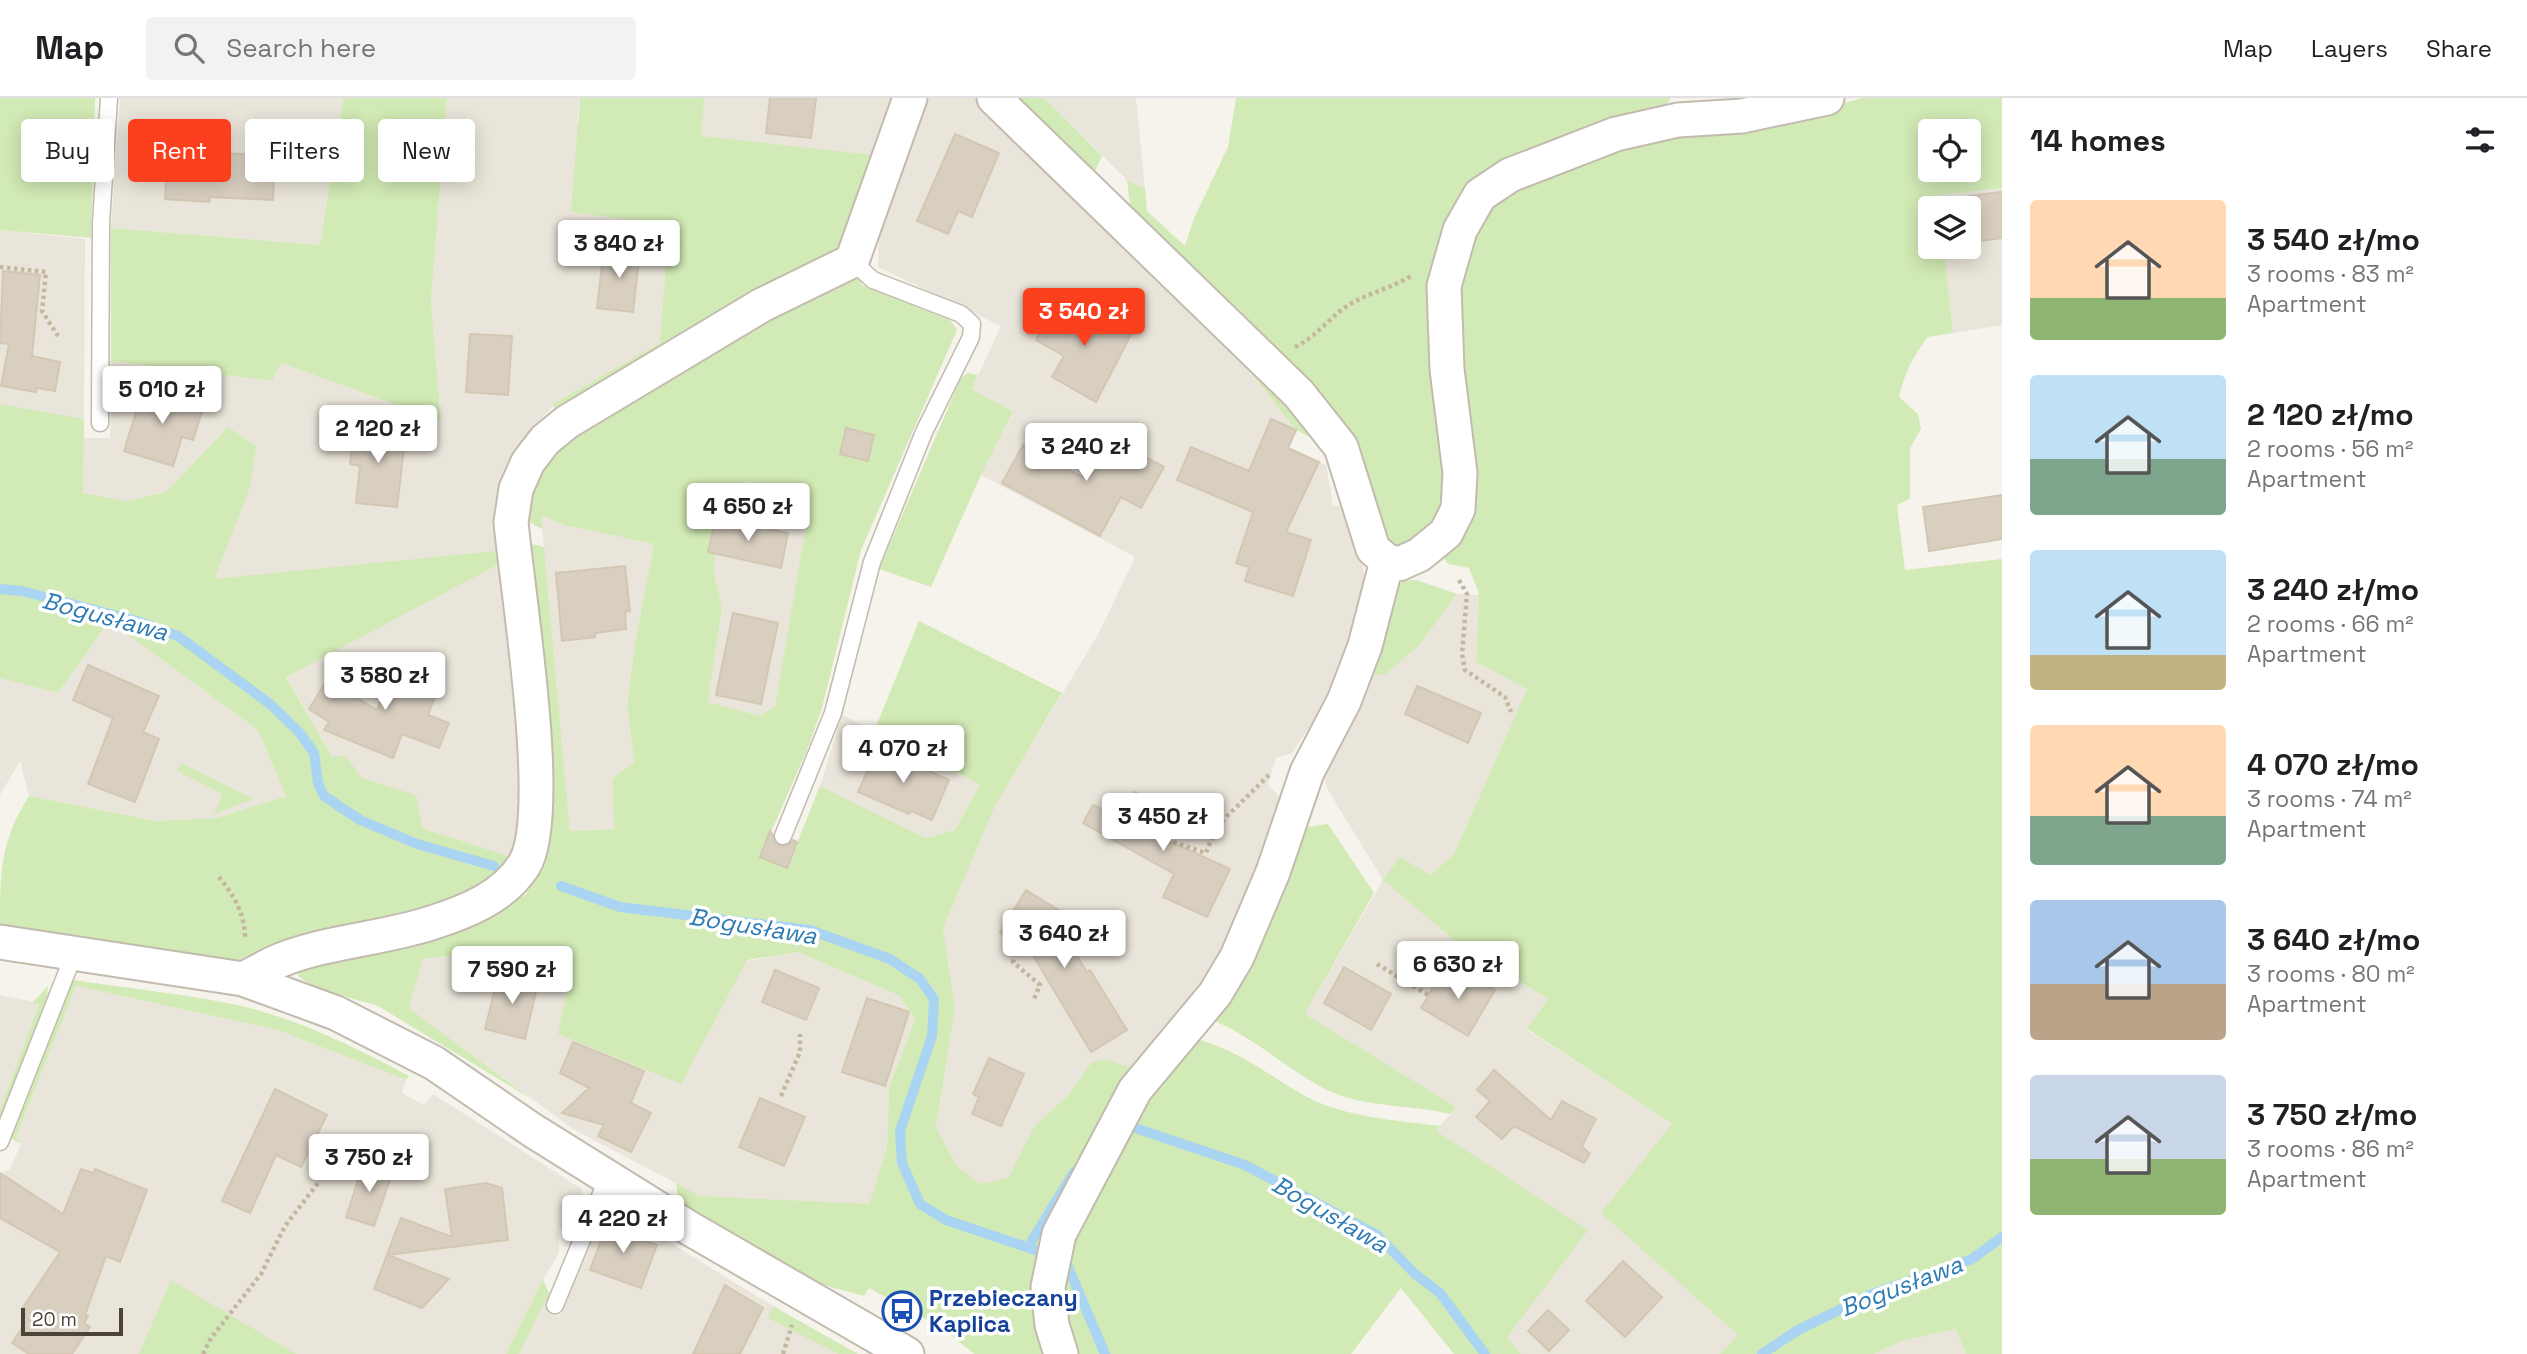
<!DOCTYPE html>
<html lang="en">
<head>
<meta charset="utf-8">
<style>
	body { margin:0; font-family:"Space Grotesk",sans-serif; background:#f2f2f2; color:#202124; height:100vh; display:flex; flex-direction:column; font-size:26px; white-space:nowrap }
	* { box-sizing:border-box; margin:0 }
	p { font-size:23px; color:#757577 }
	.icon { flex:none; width:38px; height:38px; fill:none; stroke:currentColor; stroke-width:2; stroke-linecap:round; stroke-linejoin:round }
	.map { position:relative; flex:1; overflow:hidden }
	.details { display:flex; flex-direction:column; background:#fff; width:525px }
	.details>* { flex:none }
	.top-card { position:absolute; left:21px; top:21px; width:665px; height:63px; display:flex; gap:14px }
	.fabs { position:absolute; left:1918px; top:21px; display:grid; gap:14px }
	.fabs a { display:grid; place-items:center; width:63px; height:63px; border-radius:7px; background:#fff; box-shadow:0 4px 18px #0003; font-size:35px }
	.scale { position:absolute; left:21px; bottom:18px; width:102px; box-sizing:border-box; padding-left:7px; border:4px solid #4b4439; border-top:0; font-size:19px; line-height:24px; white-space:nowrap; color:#4b4439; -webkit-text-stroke:5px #fff; paint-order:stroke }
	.price { position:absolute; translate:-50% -60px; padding:0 16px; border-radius:7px; background:#fff; color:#222; font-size:23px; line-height:46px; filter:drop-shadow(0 2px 4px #0008) }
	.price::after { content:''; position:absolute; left:50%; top:42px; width:21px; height:16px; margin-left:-10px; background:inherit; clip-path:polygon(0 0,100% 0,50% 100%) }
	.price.selected { background:#fc3f1d; color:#fff }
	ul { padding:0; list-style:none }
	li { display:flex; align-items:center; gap:21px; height:175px; padding:0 28px }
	li span { display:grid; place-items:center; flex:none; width:196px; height:140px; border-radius:7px; color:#555 }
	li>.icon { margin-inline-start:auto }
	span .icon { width:84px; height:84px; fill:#fffc; stroke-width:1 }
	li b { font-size:30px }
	h2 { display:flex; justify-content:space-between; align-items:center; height:84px; padding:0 28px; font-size:30px }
	.pill { padding:0 24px; border-radius:7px; background:#fff; box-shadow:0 4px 18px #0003; font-size:24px; line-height:63px }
	.pill.selected { background:#fc3f1d; color:#fff }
	header { display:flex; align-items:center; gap:42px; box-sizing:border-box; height:98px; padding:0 35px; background:#fff; border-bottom:2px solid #e0e0e0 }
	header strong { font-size:33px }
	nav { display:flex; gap:38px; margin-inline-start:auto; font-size:24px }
	.search { width:490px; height:63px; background:#f2f2f2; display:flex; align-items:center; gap:18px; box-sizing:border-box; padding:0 24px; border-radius:7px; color:#757577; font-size:26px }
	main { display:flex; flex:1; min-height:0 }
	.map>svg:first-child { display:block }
</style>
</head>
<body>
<header>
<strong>Map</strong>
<div class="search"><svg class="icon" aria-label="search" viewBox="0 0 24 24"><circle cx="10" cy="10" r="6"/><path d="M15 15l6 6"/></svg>Search here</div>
<nav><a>Map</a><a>Layers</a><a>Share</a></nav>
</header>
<main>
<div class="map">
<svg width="2002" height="1256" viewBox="0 0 2002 1256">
	<rect width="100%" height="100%" fill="#f6f3ec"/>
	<path fill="#eae5da" d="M 120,0 L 343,0 L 320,147 L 111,130 Z
		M 447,0 L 580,0 L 577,25 L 700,38 L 704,0 L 890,0 L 844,141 L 558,303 L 530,332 L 508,364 L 499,387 L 493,417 L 524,709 L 511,759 L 422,730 L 332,659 L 286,578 L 213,481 L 250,390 L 228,329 L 166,394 L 127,403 L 33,386 L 0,365 L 0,132 L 85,141 L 84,340 L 110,340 L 111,263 L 272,283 L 281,265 L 441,323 L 431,203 Z
		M 921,0 L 972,0 L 1251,275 L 1296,332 L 1289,350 L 1326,367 L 1333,407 L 1348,410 L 1354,425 L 1364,476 L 1360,515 L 1344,565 L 1323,609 L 1292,655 L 1276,660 L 1274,666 L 1268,686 L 1284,705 L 1232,839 L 1210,876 L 1139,973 L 1091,965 L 1070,995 L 1034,1029 L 1008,1080 L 981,1087 L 956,1067 L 936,1029 L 955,910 L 943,830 L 995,708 L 1100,533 L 1135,459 L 981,377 L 1013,315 L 972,291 L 1001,228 L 878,169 L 879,133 Z
		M 1044,0 L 1136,0 L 1145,91 L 1127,82 Z
		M 2002,90 L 2002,227 L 1953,235 L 1944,149 L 1969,149 L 1969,110 L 1940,110 L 1939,97 Z
		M 745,383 L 802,391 L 808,415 L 775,610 L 760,618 L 708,604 L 722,510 L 714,474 L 718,406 Z
		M 541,418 L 564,427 L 654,446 L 635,545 L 627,607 L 634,664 L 612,681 L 614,731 L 570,733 Z
		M 1416,482 L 1457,496 L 1479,497 L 1476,564 L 1527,591 L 1454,756 L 1430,777 L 1465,851 L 1548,901 L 1527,932 L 1795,1106 L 1781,1193 L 1720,1256 L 1521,1256 L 1507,1240 L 1435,1033 L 1456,1010 L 1305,916 L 1383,782 L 1328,692 L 1322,674 L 1404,483 Z
		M 109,523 L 258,632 L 286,698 L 217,720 L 156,723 L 29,698 L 20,663 L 0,697 L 0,580 L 58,595 Z
		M 842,617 L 980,687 L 955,732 L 785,775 L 820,688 Z
		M 486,854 L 572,868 L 747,863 L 798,854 L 900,898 L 915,921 L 889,990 L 887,1049 L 869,1107 L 700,1098 L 573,1031 L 409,910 L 423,861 Z
		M 76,888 L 278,932 L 406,982 L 402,995 L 424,1007 L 433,996 L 582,1091 L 573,1129 L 559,1131 L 559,1155 L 543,1182 L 560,1219 L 605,1113 L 615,1111 L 773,1208 L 769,1220 L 838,1256 L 0,1256 L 0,1083 L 4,1074 L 10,1071 L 21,1046 L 16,1039 Z
		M 0,897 L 39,905 L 0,1012 Z
		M 1956,1231 L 1966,1256 L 1874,1256 L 1902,1243 Z"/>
	<path fill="#d2eab5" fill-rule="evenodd" d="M 0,0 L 95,0 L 91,140 L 0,132 Z
		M 343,0 L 447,0 L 431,203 L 441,323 L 281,265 L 272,283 L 111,263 L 111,130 L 320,147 Z
		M 580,0 L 704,0 L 701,38 L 872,57 L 890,0 L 898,0 L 844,151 L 556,315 L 553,307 L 558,303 L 660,245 L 669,127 L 571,114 Z
		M 972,0 L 983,0 L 1256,263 L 1317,343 L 1296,332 L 1251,275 Z
		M 1008,0 L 1044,0 L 1102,58 L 1095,73 L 1085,73 Z
		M 1236,0 L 1671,0 L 1662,12 L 1464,106 L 1453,375 L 1437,433 L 1400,449 L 1386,440 L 1363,378 L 1131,116 L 1127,82 L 1145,91 L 1147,113 L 1185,148 L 1194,120 L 1228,49 Z
		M 1863,0 L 2002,0 L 2002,90 L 1940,97 L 1940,110 L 1930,110 L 1930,149 L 1944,149 L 1953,235 L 1928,239 C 1913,258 1904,276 1899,299 L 1918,316 L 1921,331 L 1910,350 L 1910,401 L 1897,407 L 1905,472 L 2002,461 L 2002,1256 L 1966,1256 L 1956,1231 L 1902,1243 L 1874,1256 L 1720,1256 L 1738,1237 L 1601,1115 L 1672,1026 L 1527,931 L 1548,901 L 1465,851 L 1383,782 L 1400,759 L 1430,777 L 1454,756 L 1527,591 L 1476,564 L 1479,496 L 1469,470 L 1448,466 L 1441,456 L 1451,182 L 1475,113 L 1593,52 L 1798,17 ZM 1930,33 L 1969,33 L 1969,72 L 1930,72 Z
		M 858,178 L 862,187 L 950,222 L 957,232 L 861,452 L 822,610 L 807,652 L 760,759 L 787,770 L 820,688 L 925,740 L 955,732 L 980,687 L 875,631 L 919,523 L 1062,595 L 995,708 L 943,830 L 955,910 L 936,1029 L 956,1067 L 980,1086 L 1008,1080 L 1034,1029 L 1070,995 L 1091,965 L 1106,961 L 1139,973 L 1052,1127 L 1052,1256 L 974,1256 L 942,1230 L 869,1190 L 864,1198 L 809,1183 L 685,1109 L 678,1100 L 676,1085 L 700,1098 L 869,1106 L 887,1049 L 889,990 L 915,921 L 900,898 L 798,854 L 747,862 L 681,986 L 558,936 L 572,868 L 486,854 L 423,861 L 409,910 L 533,1002 L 378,908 L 313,889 L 298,878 L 301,872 L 489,817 L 525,797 L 542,773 L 549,752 L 549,690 L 527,445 L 544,449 L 570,733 L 614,731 L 612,681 L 634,664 L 627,607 L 635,545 L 654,446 L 564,427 L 542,418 L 542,431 L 529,424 L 524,416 L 544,358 L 722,243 ZM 846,331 L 874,337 L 868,363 L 840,356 ZM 745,383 L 802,391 L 808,415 L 775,609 L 760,618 L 708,604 L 722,510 L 714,474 L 718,406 Z
		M 968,275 L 978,277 L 972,291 L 1013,314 L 981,377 L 931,489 L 879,471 L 961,280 Z
		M 0,306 L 84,321 L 83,395 L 127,403 L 166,394 L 228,329 L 256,348 L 250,390 L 214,481 L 496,453 L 497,467 L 286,579 L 332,659 L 345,657 L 362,680 L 416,697 L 422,730 L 511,759 L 499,779 L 442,811 L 263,852 L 233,864 L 0,831 C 0,776 0,743 29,698 L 156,723 L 217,720 L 286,698 L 258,632 L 109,523 L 58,595 L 0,580 Z
		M 1416,482 L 1457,496 L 1419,547 L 1385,577 L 1366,574 L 1393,492 L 1404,483 Z
		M 181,665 L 253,701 L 214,716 L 222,696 L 177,673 Z
		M 1328,726 L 1374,795 L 1305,916 L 1456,1009 L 1450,1016 C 1409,1006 1361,1010 1323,990 C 1283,968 1250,936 1207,920 L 1296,739 L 1306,729 Z
		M 73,882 C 128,890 183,896 237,907 C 297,920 356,950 409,978 L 406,982 L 278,932 L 76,888 L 16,1039 L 21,1046 L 10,1040 L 69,885 Z
		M 48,888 L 46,907 L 0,1022 L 0,1012 L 39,906 L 33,904 Z
		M 1192,940 C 1236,950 1268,977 1307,999 C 1347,1020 1396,1022 1440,1028 L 1436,1033 L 1588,1132 L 1507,1239 L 1521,1256 L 1454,1256 L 1401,1190 L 1351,1256 L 1075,1256 L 1062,1215 L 1064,1148 L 1112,1054 Z
		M 171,1182 L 296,1256 L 139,1256 Z
		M 543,1182 L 549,1195 L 519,1256 L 506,1256 Z
		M 773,1208 L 858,1256 L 838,1256 L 768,1220 Z"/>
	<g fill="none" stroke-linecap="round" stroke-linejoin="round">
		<path stroke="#a9d4f2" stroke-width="10" d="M 0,491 L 22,493 L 137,523 L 178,538 L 270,606 L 299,634 L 314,655 L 318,685 L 324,698 L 360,722 L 417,746 L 494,768
			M 561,788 L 620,809 L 810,832 L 890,861 L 920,881 L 934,901 L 932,938 L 900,1033 L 902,1065 L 920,1106 L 946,1122 L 1038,1153
			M 1138,1031 L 1245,1067 L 1377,1137 L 1415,1176 L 1440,1195 L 1485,1256
			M 1028,1149 L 1074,1074
			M 1065,1162 L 1105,1256
			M 1762,1256 L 1798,1232 L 1872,1196 L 1972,1161 L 2002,1139"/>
	</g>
	<path fill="#d8cfc1" stroke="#d3c7b4" stroke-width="2" d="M 770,0 L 816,0 L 811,40 L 766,35 Z
		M 182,27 L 225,30 L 224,55 L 275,58 L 273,102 L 210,99 L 209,104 L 165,101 L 167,65 L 179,66 Z
		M 955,36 L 999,55 L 972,119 L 958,113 L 948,136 L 917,123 Z
		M 2002,94 L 2002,140 L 1972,144 L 1969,98 Z
		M 604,149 L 640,153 L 633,214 L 597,210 Z
		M 3,173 L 40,177 L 32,258 L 60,264 L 55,293 L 37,290 L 36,294 L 1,288 L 9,246 L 0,245 Z
		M 1059,201 L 1101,225 L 1105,217 L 1133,233 L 1096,304 L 1052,279 L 1064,258 L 1036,242 Z
		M 470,236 L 512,238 L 508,297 L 466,294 Z
		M 144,289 L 204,307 L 193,342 L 182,339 L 173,368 L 124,353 Z
		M 1271,321 L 1296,332 L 1288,350 L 1319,364 L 1286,434 L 1311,442 L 1293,498 L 1245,483 L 1249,469 L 1236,465 L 1253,414 L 1177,382 L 1191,349 L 1249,373 Z
		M 354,329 L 406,334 L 397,409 L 356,405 L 360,368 L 350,366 Z
		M 846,330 L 874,337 L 868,363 L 840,356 Z
		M 1104,337 L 1164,369 L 1141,410 L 1121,399 L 1100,438 L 1002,385 L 1023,347 L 1082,379 Z
		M 2002,397 L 2002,441 L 1929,453 L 1923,409 Z
		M 716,420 L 788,435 L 781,470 L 708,454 Z
		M 625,468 L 630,513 L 625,514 L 626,531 L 595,535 L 595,539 L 562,543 L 556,475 Z
		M 733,515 L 778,525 L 761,606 L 716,597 Z
		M 397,562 L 442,579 L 428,617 L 449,625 L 439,650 L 402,636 L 393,660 L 324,632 L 329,624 L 309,611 L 327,582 L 377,612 Z
		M 88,567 L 159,598 L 143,634 L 159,641 L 135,704 L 88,686 L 113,620 L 73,602 Z
		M 1417,588 L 1481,615 L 1468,645 L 1405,616 Z
		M 878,649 L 949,682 L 932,722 L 911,713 L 909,716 L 858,694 Z
		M 1135,694 L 1169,713 L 1156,737 L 1230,771 L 1207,819 L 1163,799 L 1174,776 L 1083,725 L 1093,707 L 1120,720 Z
		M 770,733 L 780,748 L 789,747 L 793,742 L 797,744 L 787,770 L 760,759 Z
		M 1026,792 L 1067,817 L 1060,830 L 1087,874 L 1090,872 L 1127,932 L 1091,954 L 1031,854 L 1000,835 Z
		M 1344,869 L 1391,896 L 1371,932 L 1324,905 Z
		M 1459,871 L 1495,892 L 1468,938 L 1421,910 L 1441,876 L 1452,882 Z
		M 775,872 L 819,890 L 806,922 L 762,904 Z
		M 499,875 L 538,885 L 525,941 L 485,931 Z
		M 867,900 L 909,914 L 885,988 L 842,974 Z
		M 573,944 L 644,973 L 631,1005 L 651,1015 L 631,1054 L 598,1038 L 604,1027 L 562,1015 L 589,990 L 560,975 Z
		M 989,960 L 1024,976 L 1001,1028 L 972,1016 L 979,999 L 973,996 Z
		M 1494,972 L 1551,1022 L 1562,1003 L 1596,1021 L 1582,1048 L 1590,1056 L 1584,1065 L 1514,1028 L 1502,1041 L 1476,1019 L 1490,1003 L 1477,992 Z
		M 275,991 L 327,1017 L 301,1069 L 276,1057 L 250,1115 L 222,1103 Z
		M 760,1000 L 805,1019 L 784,1068 L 739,1049 Z
		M 364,1064 L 393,1073 L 374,1128 L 346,1119 Z
		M 81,1071 L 93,1075 L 95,1071 L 147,1092 L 120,1164 L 106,1158 L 85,1217 L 88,1218 L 84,1225 L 90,1229 L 72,1256 L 29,1256 L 12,1245 L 28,1221 L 24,1219 L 27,1213 L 22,1211 L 60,1154 L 0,1120 L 0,1075 L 63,1116 Z
		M 486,1085 L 502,1090 L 508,1142 L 388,1157 L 449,1181 L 422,1210 L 374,1191 L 401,1120 L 452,1139 L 445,1091 Z
		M 609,1121 L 637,1131 L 634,1139 L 657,1147 L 641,1190 L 590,1172 Z
		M 1623,1163 L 1662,1199 L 1625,1239 L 1586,1203 Z
		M 725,1187 L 763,1210 L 740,1256 L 693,1256 Z
		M 1548,1212 L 1569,1232 L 1549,1253 L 1528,1233 Z"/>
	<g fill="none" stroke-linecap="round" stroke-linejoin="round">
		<g stroke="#c2bbae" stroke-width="19">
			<path id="service" d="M 100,325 L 101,125 L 109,0
				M 783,738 L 833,615 L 872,464 L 924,334 L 971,239 L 972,226 L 961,216 L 873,182 L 852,163
				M 0,1044 L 74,856
				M 555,1207 L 608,1079"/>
		</g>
		<g stroke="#c2bbae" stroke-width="37">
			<path id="minor" d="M 994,0 L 1299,296 L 1341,349 L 1373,451 L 1387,463 L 1365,548 L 1344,603 L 1307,674 L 1273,774 L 1237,859 L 1215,896 L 1135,992 L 1059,1136 L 1048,1189 L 1052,1227 L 1061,1256
				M 1387,463 L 1399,466 L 1419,457 L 1446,435 L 1458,411 L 1460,375 L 1447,271 L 1444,188 L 1460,132 L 1480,97 L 1510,77 L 1616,36 L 1678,22 L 1742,18 L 1827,0
				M 0,844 L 243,881 L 336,915 L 434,965 L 532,1032 L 689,1130 L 907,1256
				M 243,881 C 256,875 268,867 281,862 C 329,843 382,841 431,825 C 466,814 504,799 524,767 C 555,718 517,492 511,424 L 516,391 L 528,364 L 545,342 L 567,324 L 762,207 L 852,163 L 910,0"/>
		</g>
		<path stroke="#c4b79f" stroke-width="4.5" stroke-dasharray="3.5 3.5" stroke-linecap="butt" d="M 0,169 L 46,174 L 42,213 L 58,238
			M 1295,249 C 1316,239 1328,221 1347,208 C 1367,195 1390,191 1411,178
			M 1459,482 L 1467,496 L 1462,556 L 1465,572 L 1505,599 L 1511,614
			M 349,576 L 381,587
			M 1160,740 L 1206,755 L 1216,729 L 1271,675
			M 219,779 C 234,797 246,818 245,842
			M 1016,855 L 1013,864 L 1040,887 L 1034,901
			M 1377,866 L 1428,897
			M 781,998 L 800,954 L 800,936
			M 203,1256 L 211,1240 L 261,1176 L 285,1128 L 318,1085
			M 783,1256 L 792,1227"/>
		<use href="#service" stroke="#fff" stroke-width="16"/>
		<use href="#minor" stroke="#fff" stroke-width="33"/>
	</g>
	<defs>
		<g id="bus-ring" transform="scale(2.0125)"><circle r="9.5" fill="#fff" stroke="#1a4fb4" stroke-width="1.5"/><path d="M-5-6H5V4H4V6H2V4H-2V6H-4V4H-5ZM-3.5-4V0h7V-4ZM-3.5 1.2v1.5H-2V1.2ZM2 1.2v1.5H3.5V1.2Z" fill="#1a4fb4"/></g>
	</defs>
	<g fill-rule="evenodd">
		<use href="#bus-ring" x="902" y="1213"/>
	</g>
	<g text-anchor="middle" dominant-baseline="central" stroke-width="7" stroke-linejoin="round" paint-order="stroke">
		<g font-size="23" font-weight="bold" fill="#164399" stroke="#fff" text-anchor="start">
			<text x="929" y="1200">Przebieczany<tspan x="929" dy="26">Kaplica</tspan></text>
		</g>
		<g font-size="24" font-style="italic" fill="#2e7ab2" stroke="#fff">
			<text transform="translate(105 518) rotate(15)">Bogusława</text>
			<text transform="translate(753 828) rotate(9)">Bogusława</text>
			<text transform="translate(1330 1116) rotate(30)">Bogusława</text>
			<text transform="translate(1901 1188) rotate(-21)">Bogusława</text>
		</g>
	</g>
</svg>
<div class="fabs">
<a><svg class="icon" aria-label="locate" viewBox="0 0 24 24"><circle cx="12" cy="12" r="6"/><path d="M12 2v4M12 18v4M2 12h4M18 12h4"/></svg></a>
<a><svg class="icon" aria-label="layers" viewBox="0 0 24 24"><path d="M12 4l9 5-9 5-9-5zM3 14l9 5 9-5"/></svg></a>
</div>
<div class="scale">20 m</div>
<b class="price" style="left:619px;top:182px">3 840 zł</b>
<b class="price selected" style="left:1084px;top:250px">3 540 zł</b>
<b class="price" style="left:162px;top:328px">5 010 zł</b>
<b class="price" style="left:378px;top:367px">2 120 zł</b>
<b class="price" style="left:1086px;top:385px">3 240 zł</b>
<b class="price" style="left:748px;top:445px">4 650 zł</b>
<b class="price" style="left:385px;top:614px">3 580 zł</b>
<b class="price" style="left:903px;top:687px">4 070 zł</b>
<b class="price" style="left:1163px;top:755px">3 450 zł</b>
<b class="price" style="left:1064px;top:872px">3 640 zł</b>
<b class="price" style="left:1458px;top:903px">6 630 zł</b>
<b class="price" style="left:512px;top:908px">7 590 zł</b>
<b class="price" style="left:369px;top:1096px">3 750 zł</b>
<b class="price" style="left:623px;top:1157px">4 220 zł</b>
<div class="top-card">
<a class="pill">Buy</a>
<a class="pill selected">Rent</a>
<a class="pill">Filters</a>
<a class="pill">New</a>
</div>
</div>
<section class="details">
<h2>14 homes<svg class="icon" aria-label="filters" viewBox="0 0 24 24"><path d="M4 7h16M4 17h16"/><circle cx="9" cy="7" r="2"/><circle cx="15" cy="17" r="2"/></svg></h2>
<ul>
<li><span style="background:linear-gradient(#ffd9b3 70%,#8fb573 0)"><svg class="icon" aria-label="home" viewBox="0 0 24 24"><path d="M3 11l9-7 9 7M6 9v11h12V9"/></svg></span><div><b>3 540 zł/mo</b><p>3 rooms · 83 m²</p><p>Apartment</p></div></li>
<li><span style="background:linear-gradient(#bfe0f5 60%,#7fa58c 0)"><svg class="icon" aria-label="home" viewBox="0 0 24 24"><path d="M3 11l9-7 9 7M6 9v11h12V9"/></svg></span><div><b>2 120 zł/mo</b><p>2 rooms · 56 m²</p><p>Apartment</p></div></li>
<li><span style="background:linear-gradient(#bfe0f5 75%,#c2b280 0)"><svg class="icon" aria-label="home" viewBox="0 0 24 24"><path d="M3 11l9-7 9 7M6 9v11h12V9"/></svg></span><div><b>3 240 zł/mo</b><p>2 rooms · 66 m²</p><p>Apartment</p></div></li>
<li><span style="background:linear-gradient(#ffd9b3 65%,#7fa58c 0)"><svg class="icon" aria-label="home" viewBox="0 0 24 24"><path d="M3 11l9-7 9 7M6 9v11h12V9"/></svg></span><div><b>4 070 zł/mo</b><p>3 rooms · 74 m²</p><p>Apartment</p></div></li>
<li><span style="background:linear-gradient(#a9c7e8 60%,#b9a48a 0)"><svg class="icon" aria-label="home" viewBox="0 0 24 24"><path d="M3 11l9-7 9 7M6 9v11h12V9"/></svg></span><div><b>3 640 zł/mo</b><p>3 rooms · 80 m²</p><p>Apartment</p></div></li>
<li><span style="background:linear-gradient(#c9d6e8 60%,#8fb573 0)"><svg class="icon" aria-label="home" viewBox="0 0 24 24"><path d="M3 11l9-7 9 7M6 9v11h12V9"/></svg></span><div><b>3 750 zł/mo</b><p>3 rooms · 86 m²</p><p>Apartment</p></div></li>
</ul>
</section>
</main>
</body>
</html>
